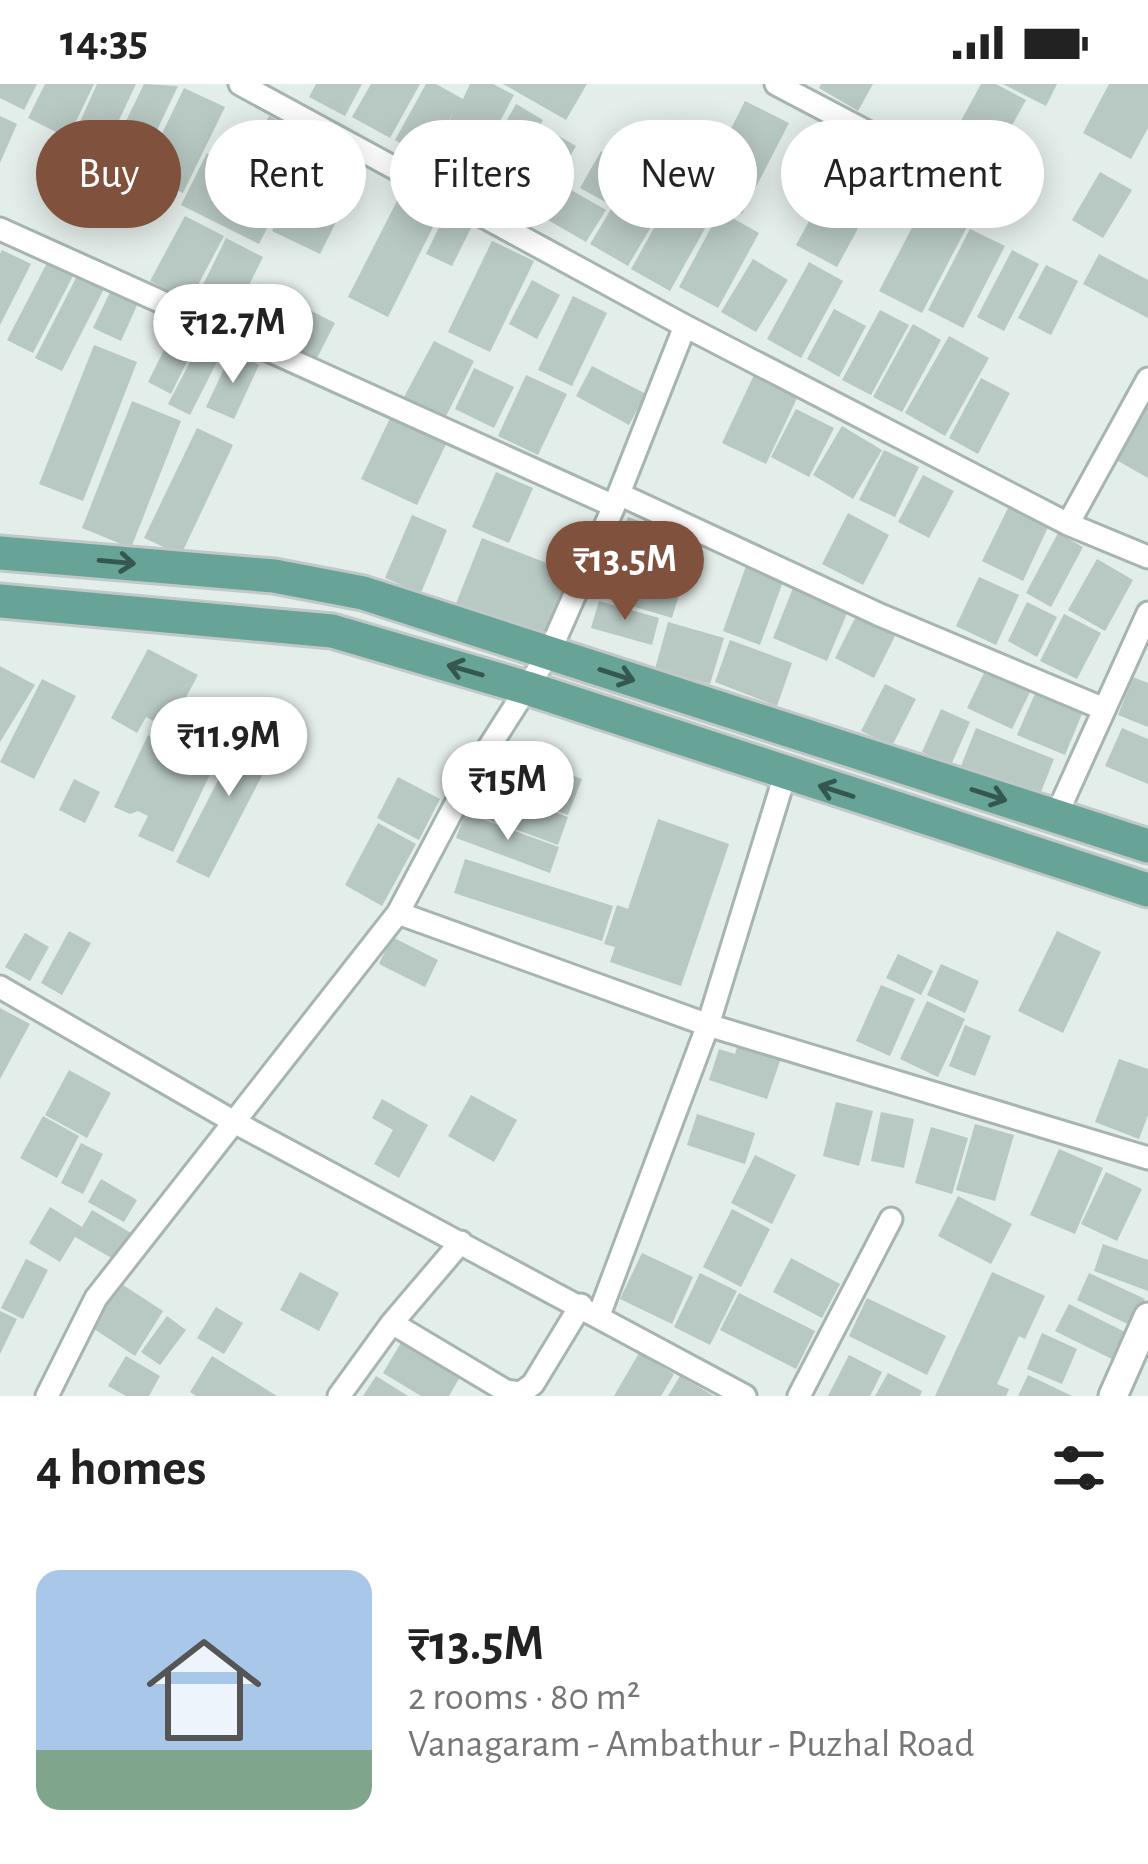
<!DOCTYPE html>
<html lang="en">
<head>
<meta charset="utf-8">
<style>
	body { margin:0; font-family:"Alegreya Sans",sans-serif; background:#f6f6f6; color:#222; height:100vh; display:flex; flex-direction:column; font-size:45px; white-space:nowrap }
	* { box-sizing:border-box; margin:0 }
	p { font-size:39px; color:#767676 }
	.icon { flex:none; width:66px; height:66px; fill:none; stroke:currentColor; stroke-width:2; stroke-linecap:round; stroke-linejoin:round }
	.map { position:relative; height:1312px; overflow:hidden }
	.sheet { display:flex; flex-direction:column; background:#fff; flex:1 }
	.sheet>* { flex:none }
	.top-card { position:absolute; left:36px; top:36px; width:1077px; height:108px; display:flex; gap:24px }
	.price { position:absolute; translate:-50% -102px; padding:0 27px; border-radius:42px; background:#fff; color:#222; font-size:39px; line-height:78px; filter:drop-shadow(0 3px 6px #0008) }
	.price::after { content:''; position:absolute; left:50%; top:72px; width:36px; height:27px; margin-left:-18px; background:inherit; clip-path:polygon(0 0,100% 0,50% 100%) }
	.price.active { background:#80513c; color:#fff }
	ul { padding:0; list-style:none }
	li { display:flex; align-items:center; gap:36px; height:300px; padding:0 36px }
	li span { display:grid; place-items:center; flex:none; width:336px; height:240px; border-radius:24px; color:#555 }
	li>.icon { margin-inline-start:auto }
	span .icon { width:144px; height:144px; fill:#fffc; stroke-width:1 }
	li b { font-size:51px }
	h2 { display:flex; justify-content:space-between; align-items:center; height:144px; padding:0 36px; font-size:51px }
	.tag { padding:0 42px; border-radius:54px; background:#fff; box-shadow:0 6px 30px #0003; font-size:42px; line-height:108px }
	.tag.active { background:#80513c; color:#fff }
	.status { display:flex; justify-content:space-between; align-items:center; height:84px; padding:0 60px; background:#fff; direction:ltr }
	.status svg { height:33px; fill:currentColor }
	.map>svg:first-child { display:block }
</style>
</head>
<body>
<div class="status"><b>14:35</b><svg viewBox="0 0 49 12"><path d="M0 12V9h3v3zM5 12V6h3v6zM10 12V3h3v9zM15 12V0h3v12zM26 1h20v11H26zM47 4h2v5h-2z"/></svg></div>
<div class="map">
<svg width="1148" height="1312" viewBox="0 0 1148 1312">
	<rect width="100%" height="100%" fill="#e3ede9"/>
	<path fill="#b8c8c2" d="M 0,0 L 37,0 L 24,26 L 0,14 Z
		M 45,0 L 94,0 L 68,54 L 28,34 Z
		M 97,0 L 136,0 L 105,66 L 74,51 Z
		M 144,0 L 178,2 L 138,86 L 109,72 Z
		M 316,0 L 362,0 L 345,32 L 309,13 Z
		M 371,0 L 420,0 L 390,54 L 352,33 Z
		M 426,0 L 436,0 L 463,15 L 470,0 L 493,0 L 514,11 L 471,92 L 432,72 L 454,27 L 428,75 L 395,56 Z
		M 503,0 L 587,0 L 566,36 Z
		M 821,0 L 873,0 L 858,27 L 819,4 Z
		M 981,0 L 996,0 L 1026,16 L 981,97 L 940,75 Z
		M 1003,0 L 1057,0 L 1046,22 Z
		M 1109,0 L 1148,0 L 1148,44 L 1131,75 L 1083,49 Z
		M 184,4 L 225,23 L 183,109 L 143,89 Z
		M 745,17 L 789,39 L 742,130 L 699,108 Z
		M 516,20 L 543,36 L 503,108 L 475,93 Z
		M 0,32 L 17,40 L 0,79 Z
		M 269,32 L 316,55 L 290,106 L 244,82 Z
		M 547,45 L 576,62 L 539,126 L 509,108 Z
		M 315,61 L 363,84 L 320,170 L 272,147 Z
		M 601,67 L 630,84 L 609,120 L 580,104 Z
		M 207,69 L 285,109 L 259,160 L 181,121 Z
		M 845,71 L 886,93 L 837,183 L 796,161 Z
		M 640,77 L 677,99 L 628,182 L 590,160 Z
		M 1100,88 L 1132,106 L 1103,154 L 1072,136 Z
		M 559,99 L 606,126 L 586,158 L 541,132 Z
		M 678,101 L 717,123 L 670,207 L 631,185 Z
		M 400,111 L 439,131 L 388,233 L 348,213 Z
		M 928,113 L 971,135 L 922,229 L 879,207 Z
		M 720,127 L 759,149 L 718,224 L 679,203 Z
		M 445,131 L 471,144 L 452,182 L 426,170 Z
		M 185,132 L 224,152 L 189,218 L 150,197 Z
		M 970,145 L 1005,162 L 963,244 L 928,226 Z
		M 226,154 L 263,173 L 234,231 L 197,213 Z
		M 492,157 L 534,177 L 490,268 L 448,248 Z
		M 2,166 L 31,180 L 0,241 L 0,170 Z
		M 1012,166 L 1039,180 L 1004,247 L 977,233 Z
		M 1099,170 L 1148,196 L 1148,234 L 1083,200 Z
		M 753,175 L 788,196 L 756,248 L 721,228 Z
		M 48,177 L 74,190 L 33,269 L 7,256 Z
		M 809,178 L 843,197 L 801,274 L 767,255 Z
		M 1046,181 L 1078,197 L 1051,251 L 1018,234 Z
		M 79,188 L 106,201 L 62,287 L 35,274 Z
		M 532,196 L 560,211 L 537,255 L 509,240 Z
		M 112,204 L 139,217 L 121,257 L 93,244 Z
		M 573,212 L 607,229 L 572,302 L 538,286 Z
		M 292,217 L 335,239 L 316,276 L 273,255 Z
		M 834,225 L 866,242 L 839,293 L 807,275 Z
		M 880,226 L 909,241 L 871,311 L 842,296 Z
		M 177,240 L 200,251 L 171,310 L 148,298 Z
		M 913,240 L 941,256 L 902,328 L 873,313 Z
		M 949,252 L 989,274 L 945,352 L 905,329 Z
		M 203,253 L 224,264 L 190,331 L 168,320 Z
		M 434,257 L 474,277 L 445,334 L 404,313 Z
		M 94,261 L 137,278 L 83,417 L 39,400 Z
		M 232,268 L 259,281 L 234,335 L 206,323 Z
		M 592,282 L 646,310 L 629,341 L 576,312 Z
		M 474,284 L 514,303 L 494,344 L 455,325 Z
		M 526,291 L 567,310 L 538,371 L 498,352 Z
		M 754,291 L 798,312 L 766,380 L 722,359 Z
		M 981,294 L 1010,309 L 978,370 L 949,354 Z
		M 1148,308 L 1148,394 L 1111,373 Z
		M 132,317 L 181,337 L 131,464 L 82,444 Z
		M 796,325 L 834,344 L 809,393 L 771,373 Z
		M 392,330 L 448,356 L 417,421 L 361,395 Z
		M 842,342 L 882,366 L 853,415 L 813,391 Z
		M 197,344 L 233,361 L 181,471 L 144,454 Z
		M 884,366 L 919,383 L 895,433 L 859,416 Z
		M 496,388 L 533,404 L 509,459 L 472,443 Z
		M 923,391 L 954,407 L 929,454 L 898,438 Z
		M 1009,422 L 1049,441 L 1023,497 L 982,477 Z
		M 848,429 L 889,451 L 863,501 L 822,480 Z
		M 412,431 L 447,446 L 421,509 L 385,494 Z
		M 628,433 L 697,459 L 685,493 L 615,467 Z
		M 1058,449 L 1083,463 L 1051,523 L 1026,509 Z
		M 482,454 L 572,489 L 543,562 L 453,527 Z
		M 1097,475 L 1133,496 L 1105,547 L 1068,526 Z
		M 747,479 L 785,492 L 760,561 L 723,547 Z
		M 612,480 L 682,501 L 672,534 L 602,513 Z
		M 979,493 L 1019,511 L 996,561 L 956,542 Z
		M 793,504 L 848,527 L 827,577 L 773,554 Z
		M 599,517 L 659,534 L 652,561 L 591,544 Z
		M 1027,518 L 1057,533 L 1037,573 L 1008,557 Z
		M 857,530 L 896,550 L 874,594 L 835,574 Z
		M 1064,530 L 1101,549 L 1077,595 L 1040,577 Z
		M 668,538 L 724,554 L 710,600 L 655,585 Z
		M 730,556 L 792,579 L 777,622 L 715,598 Z
		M 148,565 L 198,591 L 169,645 L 146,633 L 137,649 L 111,634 Z
		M 0,582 L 35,601 L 0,658 Z
		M 986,585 L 1031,606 L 1012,645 L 967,624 Z
		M 1133,593 L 1148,599 L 1148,643 L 1118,631 Z
		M 42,595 L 76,612 L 34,695 L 0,678 Z
		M 885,600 L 916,615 L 892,662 L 861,647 Z
		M 1037,605 L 1084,625 L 1065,671 L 1017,651 Z
		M 941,625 L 970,638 L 951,681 L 922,668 Z
		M 249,636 L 282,653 L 209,794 L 176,778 Z
		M 976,644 L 1054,675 L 1039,713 L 961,682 Z
		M 1122,644 L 1148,655 L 1148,700 L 1105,682 Z
		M 148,651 L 214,682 L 173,768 L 138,752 L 148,732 L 138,727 L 130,730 L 114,723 Z
		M 498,667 L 534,680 L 523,713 L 486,700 Z
		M 538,679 L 582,695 L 568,731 L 525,714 Z
		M 398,693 L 440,715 L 419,756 L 377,734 Z
		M 74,695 L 100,708 L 85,739 L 59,726 Z
		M 476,699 L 568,733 L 558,761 L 466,727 Z
		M 465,729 L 559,763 L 550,789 L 456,754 Z
		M 658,735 L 729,760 L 681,902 L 610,878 L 615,863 L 604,860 L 617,821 L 628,825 Z
		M 378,739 L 416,760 L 382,822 L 345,801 Z
		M 465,775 L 613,822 L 602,857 L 454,809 Z
		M 69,847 L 91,859 L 62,911 L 41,899 Z
		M 1057,847 L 1101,868 L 1063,949 L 1018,927 Z
		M 25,849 L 49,863 L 30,897 L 5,883 Z
		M 392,853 L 438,876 L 425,903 L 379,880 Z
		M 898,870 L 933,887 L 921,911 L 886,894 Z
		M 941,880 L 979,897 L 965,929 L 927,911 Z
		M 881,901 L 915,915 L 890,972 L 856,957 Z
		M 927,917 L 965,935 L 938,993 L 900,975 Z
		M 0,924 L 30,940 L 0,995 Z
		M 965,941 L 991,952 L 975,992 L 949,982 Z
		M 738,960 L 781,974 L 767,1015 L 709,996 L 719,965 L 735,970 Z
		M 1119,975 L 1148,985 L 1148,1031 L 1139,1055 L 1095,1038 Z
		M 69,986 L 111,1009 L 87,1054 L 45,1031 Z
		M 471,1011 L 517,1036 L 494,1078 L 448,1052 Z
		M 382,1015 L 428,1041 L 399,1094 L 374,1080 L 393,1046 L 372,1034 Z
		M 836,1018 L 873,1027 L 859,1082 L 823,1072 Z
		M 881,1028 L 914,1035 L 904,1084 L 871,1077 Z
		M 697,1030 L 755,1049 L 745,1080 L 687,1061 Z
		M 43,1032 L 79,1052 L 57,1094 L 20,1074 Z
		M 975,1040 L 1014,1051 L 995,1117 L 956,1106 Z
		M 931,1043 L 968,1054 L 952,1110 L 915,1099 Z
		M 81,1059 L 103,1070 L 83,1110 L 61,1099 Z
		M 1059,1065 L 1103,1084 L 1075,1150 L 1030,1131 Z
		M 755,1071 L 796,1091 L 772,1140 L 731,1119 Z
		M 1106,1088 L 1142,1105 L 1117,1157 L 1081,1140 Z
		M 101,1095 L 137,1116 L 124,1138 L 88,1118 Z
		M 958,1112 L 1012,1140 L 991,1180 L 938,1152 Z
		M 50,1123 L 82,1143 L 92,1126 L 131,1149 L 115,1176 L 75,1153 L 60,1178 L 29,1159 Z
		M 732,1125 L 770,1145 L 741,1203 L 703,1183 Z
		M 1103,1160 L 1148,1176 L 1148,1207 L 1094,1187 Z
		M 642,1169 L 693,1193 L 672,1240 L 620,1215 Z
		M 791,1174 L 840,1200 L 822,1234 L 773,1208 Z
		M 26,1175 L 48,1186 L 23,1235 L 1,1224 Z
		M 300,1188 L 339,1209 L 319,1247 L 280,1226 Z
		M 992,1188 L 1045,1212 L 1025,1255 L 1019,1252 L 997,1300 L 1009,1305 L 1006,1312 L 935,1312 Z
		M 700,1189 L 737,1207 L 710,1261 L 674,1243 Z
		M 1089,1189 L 1145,1215 L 1132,1242 L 1077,1216 Z
		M 120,1199 L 163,1227 L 135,1272 L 91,1243 Z
		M 739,1209 L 815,1247 L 796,1285 L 720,1246 Z
		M 867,1214 L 946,1252 L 927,1291 L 849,1252 Z
		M 1069,1220 L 1135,1253 L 1122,1280 L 1055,1247 Z
		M 216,1223 L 243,1239 L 224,1270 L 197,1254 Z
		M 0,1227 L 17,1235 L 0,1270 Z
		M 167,1232 L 186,1246 L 160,1281 L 141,1268 Z
		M 1042,1249 L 1077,1265 L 1062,1300 L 1027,1285 Z
		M 402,1257 L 460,1293 L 449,1312 L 421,1312 L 383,1289 Z
		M 639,1269 L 674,1290 L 661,1312 L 614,1312 Z
		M 849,1271 L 882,1288 L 870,1312 L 828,1312 Z
		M 126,1272 L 160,1292 L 149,1312 L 126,1312 L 108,1302 Z
		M 212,1272 L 277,1312 L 196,1312 L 190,1308 Z
		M 888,1289 L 922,1307 L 920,1312 L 875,1312 Z
		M 1028,1291 L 1072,1312 L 1018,1312 Z
		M 376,1292 L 408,1312 L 363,1312 Z
		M 680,1292 L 714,1312 L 668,1312 Z"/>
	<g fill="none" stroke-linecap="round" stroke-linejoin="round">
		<g stroke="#a6b5b1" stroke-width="27">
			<path id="minor" d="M 240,0 L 685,242 L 1068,440 L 1148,473
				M 776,0 L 1004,120
				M 0,145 L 614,422
				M 619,410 L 880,531 L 1104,625
				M 1068,440 L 1148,295
				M 1056,732 L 1148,529
				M 398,829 L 470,693 L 549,569 L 614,422 L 685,242
				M 0,903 L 236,1039 L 745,1312
				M 599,1231 L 708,941 L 785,691
				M 392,1239 L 506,1307 L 521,1309 L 533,1300 L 581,1221
				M 47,1312 L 96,1214 L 398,829 L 708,941 L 1148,1074
				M 339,1312 L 392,1239 L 461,1158
				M 799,1312 L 891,1135"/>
		</g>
		<g stroke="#a6b5b1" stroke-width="33">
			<path id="tertiary" d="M 1113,1312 L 1148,1233"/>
		</g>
		<g stroke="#c1c9c8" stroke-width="39">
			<path id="primary" d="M 0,469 L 274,492 L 363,509 L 1148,762
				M 0,517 L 332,547 L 527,604 L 1148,806"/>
		</g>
		<use href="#minor" stroke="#fff" stroke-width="21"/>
		<use href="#tertiary" stroke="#fff" stroke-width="27"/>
		<use href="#primary" stroke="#68a397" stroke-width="33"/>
	</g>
	<defs><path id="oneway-shaft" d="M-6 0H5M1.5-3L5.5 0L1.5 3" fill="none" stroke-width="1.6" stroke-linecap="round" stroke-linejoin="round" transform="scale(3)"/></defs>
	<g stroke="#345850">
		<use href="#oneway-shaft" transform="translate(117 478) rotate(5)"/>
		<use href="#oneway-shaft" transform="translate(465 586) rotate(-164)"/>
		<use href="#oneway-shaft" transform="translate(617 591) rotate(18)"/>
		<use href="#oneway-shaft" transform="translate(836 707) rotate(-162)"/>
		<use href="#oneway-shaft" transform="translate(989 711) rotate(18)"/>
	</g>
</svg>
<b class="price" style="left:233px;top:302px">₹12.7M</b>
<b class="price active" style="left:625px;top:539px">₹13.5M</b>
<b class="price" style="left:229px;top:715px">₹11.9M</b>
<b class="price" style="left:508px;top:759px">₹15M</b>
<div class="top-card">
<a class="tag active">Buy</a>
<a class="tag">Rent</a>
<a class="tag">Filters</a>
<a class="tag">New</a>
<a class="tag">Apartment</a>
</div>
</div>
<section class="sheet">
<h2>4 homes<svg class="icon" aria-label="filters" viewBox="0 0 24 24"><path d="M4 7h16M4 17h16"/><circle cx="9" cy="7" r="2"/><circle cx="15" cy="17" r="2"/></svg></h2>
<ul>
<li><span style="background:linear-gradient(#a9c7e8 75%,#7fa58c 0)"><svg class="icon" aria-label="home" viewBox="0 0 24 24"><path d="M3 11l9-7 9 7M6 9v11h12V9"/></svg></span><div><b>₹13.5M</b><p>2 rooms · 80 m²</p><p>Vanagaram - Ambathur - Puzhal Road</p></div></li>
</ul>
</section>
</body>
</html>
